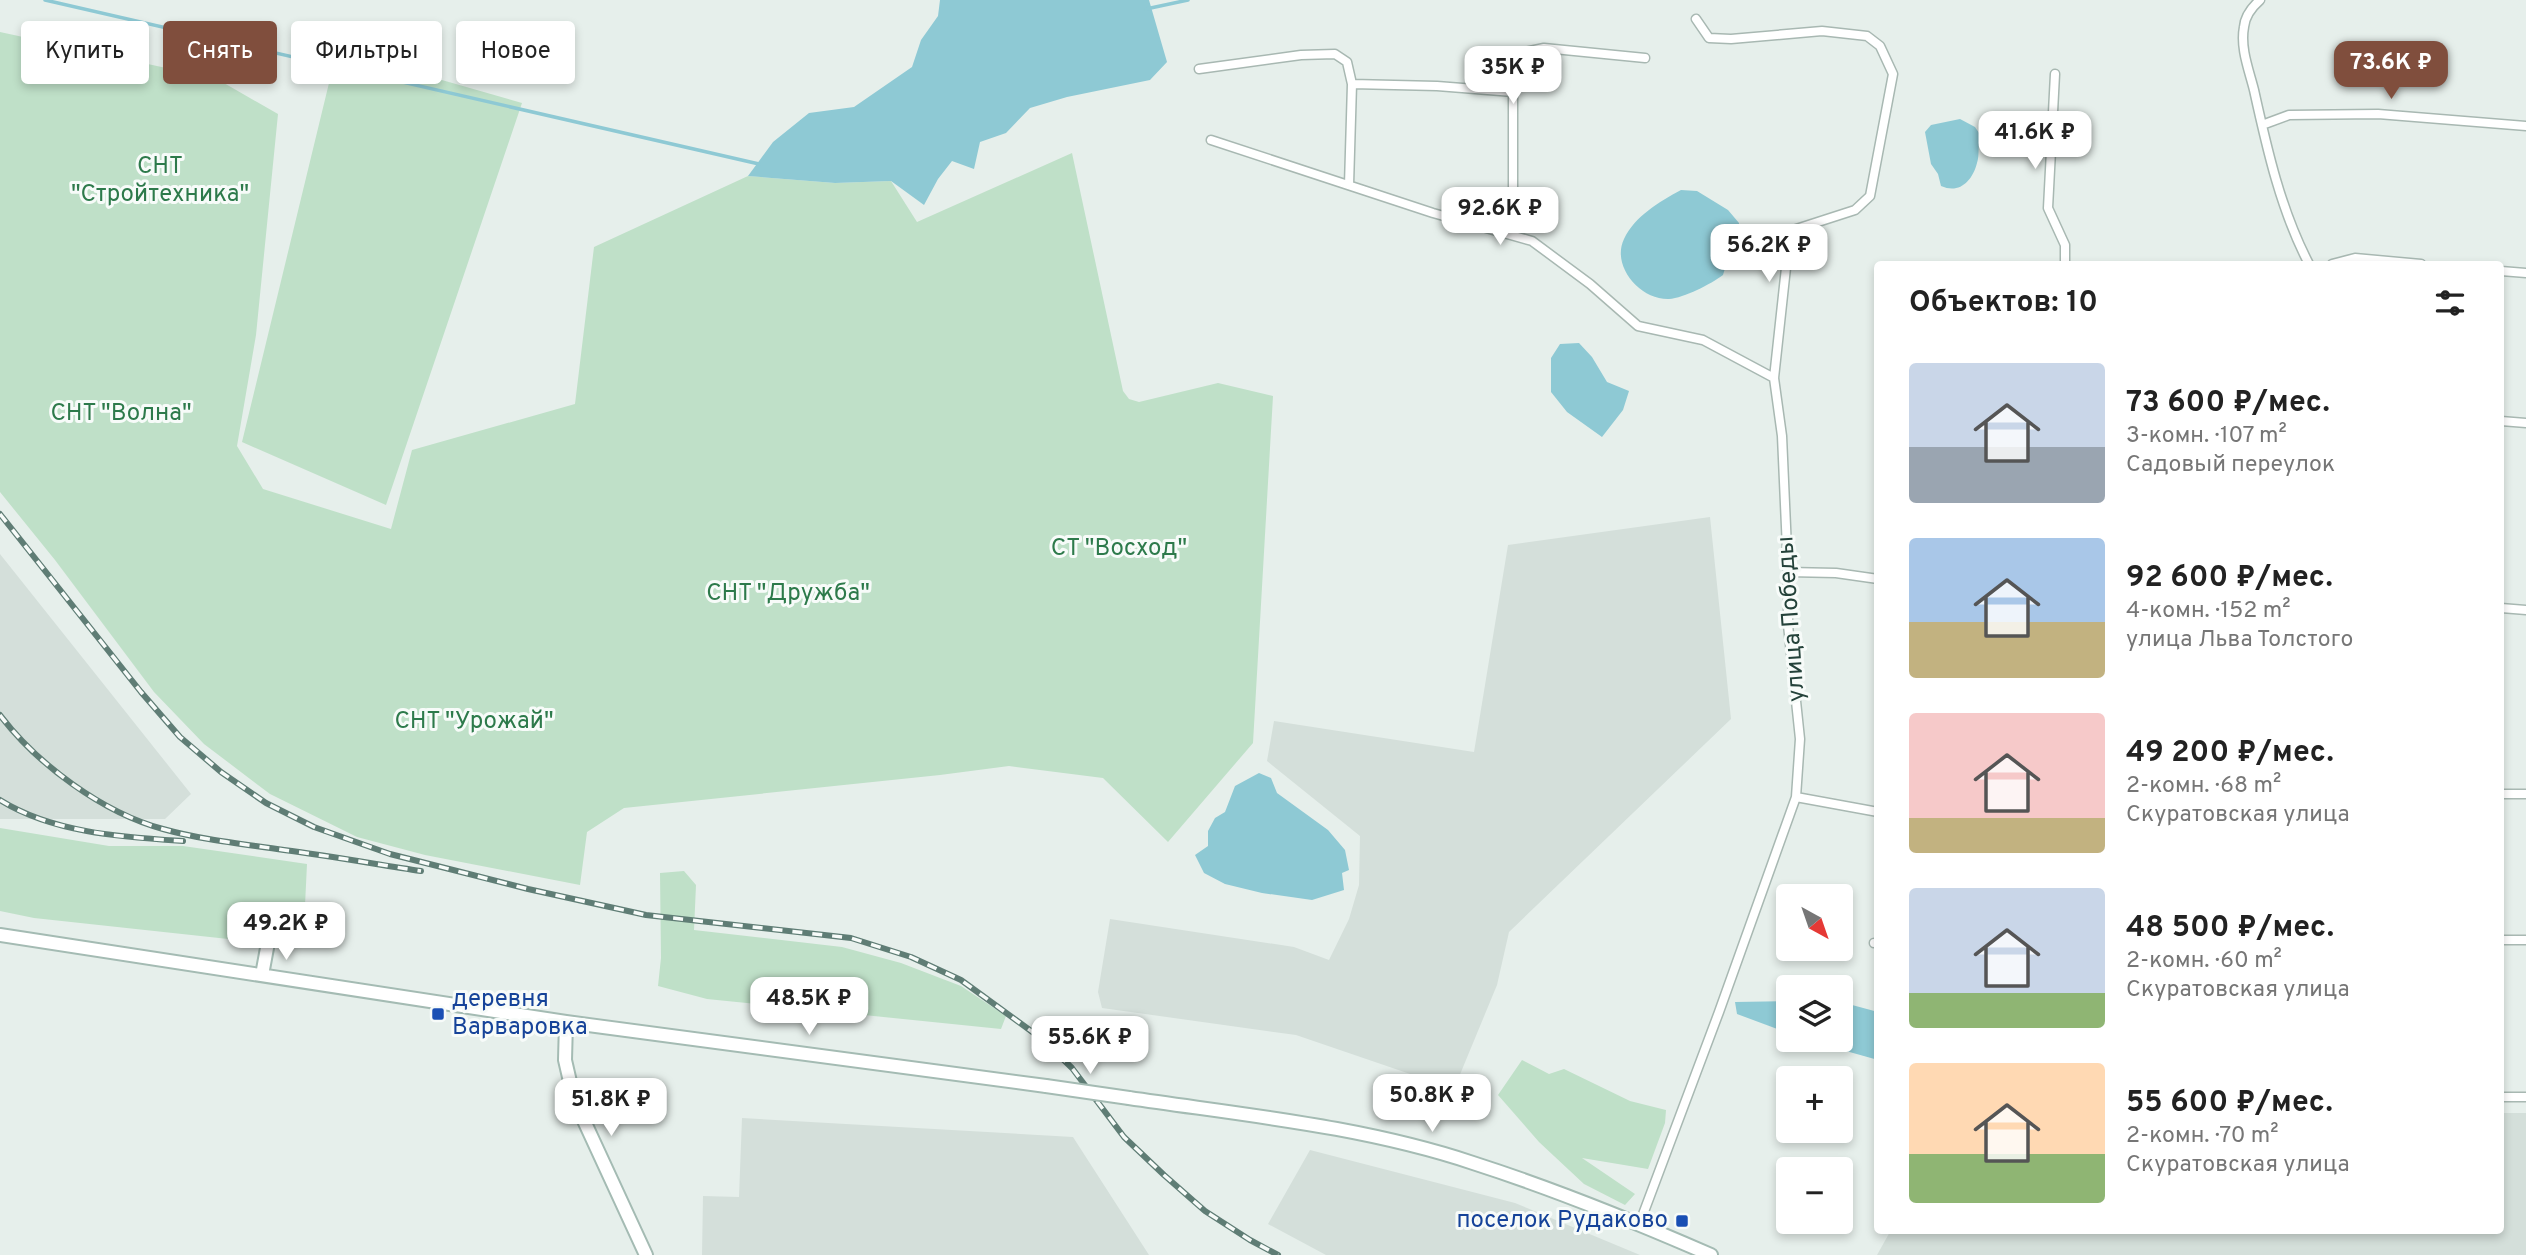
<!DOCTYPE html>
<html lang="ru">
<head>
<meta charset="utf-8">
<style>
	body { margin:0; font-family:Overpass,sans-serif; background:#f6f6f6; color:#222; height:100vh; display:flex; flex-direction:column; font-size:26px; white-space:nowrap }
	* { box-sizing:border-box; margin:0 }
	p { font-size:23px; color:#767676 }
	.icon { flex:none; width:38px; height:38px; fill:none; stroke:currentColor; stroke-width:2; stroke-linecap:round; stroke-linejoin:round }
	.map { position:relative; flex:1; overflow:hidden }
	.side { position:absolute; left:1874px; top:261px; width:630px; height:973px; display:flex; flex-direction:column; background:#fff; border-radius:7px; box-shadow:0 4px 10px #0003 }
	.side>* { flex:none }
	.hud { position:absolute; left:21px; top:21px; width:665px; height:63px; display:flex; gap:14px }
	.needle { width:46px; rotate:140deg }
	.controls { position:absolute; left:1776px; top:884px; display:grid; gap:14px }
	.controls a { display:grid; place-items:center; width:77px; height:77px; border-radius:7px; background:#fff; box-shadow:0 4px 10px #0003; font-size:35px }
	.price { position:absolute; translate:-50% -60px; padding:0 16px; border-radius:14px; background:#fff; color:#222; font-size:23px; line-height:46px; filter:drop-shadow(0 2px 4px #0008) }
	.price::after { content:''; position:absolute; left:50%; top:42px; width:21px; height:16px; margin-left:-10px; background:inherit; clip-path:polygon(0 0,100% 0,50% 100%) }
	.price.active { background:#804e3d; color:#fff }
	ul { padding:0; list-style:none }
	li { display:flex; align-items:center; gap:21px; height:175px; padding:0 35px }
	li span { display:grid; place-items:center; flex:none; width:196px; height:140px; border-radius:7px; color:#555 }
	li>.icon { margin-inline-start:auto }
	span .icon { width:84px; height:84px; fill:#fffc; stroke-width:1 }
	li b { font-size:30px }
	h2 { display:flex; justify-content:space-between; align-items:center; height:84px; padding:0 35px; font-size:30px }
	.chip { padding:0 24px; border-radius:7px; background:#fff; box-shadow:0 4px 10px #0003; font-size:24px; line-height:63px }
	.chip.active { background:#804e3d; color:#fff }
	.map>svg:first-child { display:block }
</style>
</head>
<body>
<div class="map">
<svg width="2526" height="1255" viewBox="0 0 2526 1255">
	<rect width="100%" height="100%" fill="#e6efeb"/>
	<path fill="#d4dfda" d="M 1710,517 L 1731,719 L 1509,932 L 1497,985 L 1454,1089 L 1296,1035 L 1102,1008 L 1098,992 L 1110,919 L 1294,947 L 1329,960 L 1349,919 L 1359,885 L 1360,836 L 1267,761 L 1274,721 L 1474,752 L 1508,545 Z
		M 0,554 L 191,794 L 165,819 L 0,819 Z
		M 2501,1113 L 2526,1113 L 2526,1255 L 1877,1255 L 1891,1230 L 2501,1230 Z
		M 742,1118 L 1073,1137 L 1149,1255 L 702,1255 L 703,1196 L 739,1197 Z
		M 1310,1150 L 1515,1203 L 1640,1255 L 1326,1255 L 1268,1224 Z"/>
	<path fill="#bfe0c8" d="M 0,32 L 217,79 L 278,114 L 256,335 L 237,446 L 263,489 L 391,529 L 412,450 L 575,404 L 594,247 L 748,176 L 835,183 L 891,181 L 917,222 L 1072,153 L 1123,391 L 1129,399 L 1139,402 L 1218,383 L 1273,396 L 1253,743 L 1168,842 L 1103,778 L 1009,766 L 940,775 L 624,808 L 587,832 L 580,885 L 425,855 L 357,837 L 270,794 L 204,744 L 154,692 L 55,560 L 0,492 Z
		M 337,50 L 522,103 L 386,505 L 242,442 Z
		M 0,828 L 109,846 L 183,846 L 307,864 L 303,947 L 34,918 L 0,911 Z
		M 684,871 L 696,885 L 694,930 L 842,947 L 901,963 L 961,986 L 1006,1016 L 1001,1029 L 707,999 L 658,986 L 661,958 L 660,873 Z
		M 1522,1060 L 1549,1074 L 1564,1069 L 1630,1101 L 1666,1110 L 1665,1123 L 1648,1169 L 1582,1158 L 1635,1194 L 1625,1205 L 1584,1184 L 1539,1142 L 1498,1095 Z"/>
	<path fill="#8ec9d4" d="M 940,0 L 1149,0 L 1167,62 L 1150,80 L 1067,97 L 1030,108 L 1006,133 L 980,142 L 974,169 L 952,161 L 938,179 L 924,205 L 891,181 L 835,183 L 748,176 L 773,142 L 809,113 L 854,107 L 912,67 L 921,40 L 938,16 Z
		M 1960,119 L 1975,127 L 1981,136 C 1977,146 1980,154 1977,163 C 1972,182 1959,194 1941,186 L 1938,174 L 1931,164 L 1925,132 L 1931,125 Z
		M 1681,190 L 1697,191 L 1728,210 L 1739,223 C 1739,232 1740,246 1734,254 C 1728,262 1726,265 1723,275 C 1711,284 1684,298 1669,299 C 1640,300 1611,266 1624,239 C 1635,216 1659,202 1681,190 Z
		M 1579,343 L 1592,357 L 1607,382 L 1629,391 L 1623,410 L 1602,437 L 1567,412 L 1551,392 L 1551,358 L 1560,344 Z
		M 1259,773 L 1271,778 L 1277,793 L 1328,830 L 1345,850 L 1349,870 L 1342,873 L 1344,890 L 1312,900 L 1262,893 L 1225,884 L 1204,873 L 1195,855 L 1208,846 L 1208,831 L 1215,818 L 1225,812 L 1235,786 Z
		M 1788,1001 L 1788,1033 L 1737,1014 L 1735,1002 Z
		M 1841,1002 L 1878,1012 L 1878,1060 L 1807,1040 L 1841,1040 Z"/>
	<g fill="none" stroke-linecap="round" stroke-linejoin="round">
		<path stroke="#8ec9d4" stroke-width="3.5" d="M 45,0 L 759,164
			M 1146,9 L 1188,0"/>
		<g stroke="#a8b8b2" stroke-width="11">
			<path id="street" d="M 2260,0 C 2252,7 2245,16 2244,27 C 2240,48 2249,70 2254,90 C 2267,149 2281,211 2309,264
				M 1199,69 L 1301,55 L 1335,54 L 1347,62 L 1352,84 L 1349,185
				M 2055,74 L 2048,208 L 2065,245 L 2065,264
				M 1352,84 L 1437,86 L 1513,92 L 1515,69 L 1525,52 L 1544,48 L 1645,58
				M 1513,92 L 1513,235
				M 2262,125 L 2289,115 L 2378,114 L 2526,126
				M 1211,140 L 1433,213 L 1532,241 L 1590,284 L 1638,326 L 1703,340 L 1774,378
				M 2332,264 L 2355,258 L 2421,264
				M 2501,271 L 2526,273
				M 2501,421 L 2526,423
				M 1788,572 L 1836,573 L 1878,579
				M 2501,608 L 2526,610
				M 2501,794 L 2526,794
				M 1796,797 L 1878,812
				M 2501,940 L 2526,940
				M 1874,943 L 1878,943
				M 2501,1097 L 2526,1097
				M 1639,1225 L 1719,1012 L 1796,797 L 1800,739 L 1788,625 L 1788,572 L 1782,436 L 1774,378 L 1790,231 L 1855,210 L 1870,196 L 1893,74 L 1880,46 L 1867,36 L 1822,31 L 1731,39 L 1709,38 L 1696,19"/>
		</g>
		<g stroke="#a4bbb3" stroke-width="16">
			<path id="secondary" d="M 0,935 L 566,1022 L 1046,1086
				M 262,975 L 267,948
				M 566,1022 L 565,1060 L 574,1099 L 646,1255
				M 1129,1098 C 1243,1115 1362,1126 1473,1163 C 1554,1189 1633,1221 1711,1255"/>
		</g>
		<use href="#street" stroke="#fff" stroke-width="8"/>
		<use href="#secondary" stroke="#fff" stroke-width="12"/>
		<g stroke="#5f7d75" stroke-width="6">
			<path id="rail" d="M 0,514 L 141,692 L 180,737 L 221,772 L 266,803 L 314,827 L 390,854 L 528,889 L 646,915 L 851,938 L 911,957 L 961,980 L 1042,1039 L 1072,1068 L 1124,1137 L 1164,1175 L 1205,1211 L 1250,1240 L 1278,1255
				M 0,715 C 37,764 103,813 163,829 C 202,840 244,844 284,850 C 330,856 375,864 421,871
				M 0,800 C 53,833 122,837 183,841"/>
		</g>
		<use href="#rail" stroke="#f7fbf9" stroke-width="3.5" stroke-dasharray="10" stroke-linecap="butt"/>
		<g stroke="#a4bbb3" stroke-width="16" stroke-linecap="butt">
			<path id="secondary-bridge" d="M 1046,1086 L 1129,1098"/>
		</g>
		<use href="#secondary-bridge" stroke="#fff" stroke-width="12"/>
	</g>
	<g fill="#1a4fb4" stroke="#f7fbf9" stroke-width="2.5">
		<rect x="431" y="1007" width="14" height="14" rx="3.5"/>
		<rect x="1675" y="1214" width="14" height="14" rx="3.5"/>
	</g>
	<g text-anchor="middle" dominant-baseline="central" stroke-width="6" stroke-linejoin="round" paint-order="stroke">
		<g font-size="24" fill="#2d7a4b" stroke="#f7fbf9">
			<text x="160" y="167">СНТ<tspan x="160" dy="28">"Стройтехника"</tspan></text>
			<text x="121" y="414">СНТ "Волна"</text>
			<text x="1119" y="549">СТ "Восход"</text>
			<text x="788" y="594">СНТ "Дружба"</text>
			<text x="474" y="722">СНТ "Урожай"</text>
		</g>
		<g font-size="24" fill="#24423a" stroke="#f7fbf9">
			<text transform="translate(1792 619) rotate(-94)">улица Победы</text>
		</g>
		<g font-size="24" fill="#164399" stroke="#f7fbf9" text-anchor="start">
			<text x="452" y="1000">деревня<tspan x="452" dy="28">Варваровка</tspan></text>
			<text x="1668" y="1221" text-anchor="end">поселок Рудаково</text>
		</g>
	</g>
</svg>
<div class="controls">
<a><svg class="needle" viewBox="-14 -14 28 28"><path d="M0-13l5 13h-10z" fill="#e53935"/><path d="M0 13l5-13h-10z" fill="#767676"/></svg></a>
<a><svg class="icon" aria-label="layers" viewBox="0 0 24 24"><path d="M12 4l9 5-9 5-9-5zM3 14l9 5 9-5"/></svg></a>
<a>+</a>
<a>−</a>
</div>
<b class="price active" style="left:2391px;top:101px">73.6K ₽</b>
<b class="price" style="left:1513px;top:106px">35K ₽</b>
<b class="price" style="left:2035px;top:171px">41.6K ₽</b>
<b class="price" style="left:1500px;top:247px">92.6K ₽</b>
<b class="price" style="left:1769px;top:284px">56.2K ₽</b>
<b class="price" style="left:286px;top:962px">49.2K ₽</b>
<b class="price" style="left:809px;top:1037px">48.5K ₽</b>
<b class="price" style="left:1090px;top:1076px">55.6K ₽</b>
<b class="price" style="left:1432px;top:1134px">50.8K ₽</b>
<b class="price" style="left:611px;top:1138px">51.8K ₽</b>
<div class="hud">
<a class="chip">Купить</a>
<a class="chip active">Снять</a>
<a class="chip">Фильтры</a>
<a class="chip">Новое</a>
</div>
<section class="side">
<h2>Объектов: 10<svg class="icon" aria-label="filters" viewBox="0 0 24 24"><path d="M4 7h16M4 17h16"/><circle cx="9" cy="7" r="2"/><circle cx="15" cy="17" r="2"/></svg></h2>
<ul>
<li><span style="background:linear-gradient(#c9d6e8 60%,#9aa5b1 0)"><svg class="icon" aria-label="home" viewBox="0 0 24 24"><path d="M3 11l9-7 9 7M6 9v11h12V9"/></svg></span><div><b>73 600 ₽/мес.</b><p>3-комн. · 107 m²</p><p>Садовый переулок</p></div></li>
<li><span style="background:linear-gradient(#a9c7e8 60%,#c2b280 0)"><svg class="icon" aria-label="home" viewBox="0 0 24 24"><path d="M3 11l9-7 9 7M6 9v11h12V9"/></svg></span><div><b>92 600 ₽/мес.</b><p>4-комн. · 152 m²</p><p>улица Льва Толстого</p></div></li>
<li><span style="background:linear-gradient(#f6c9c9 75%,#c2b280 0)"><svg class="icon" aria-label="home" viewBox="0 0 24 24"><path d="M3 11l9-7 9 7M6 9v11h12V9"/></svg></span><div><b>49 200 ₽/мес.</b><p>2-комн. · 68 m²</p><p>Скуратовская улица</p></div></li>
<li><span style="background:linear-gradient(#c9d6e8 75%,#8fb573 0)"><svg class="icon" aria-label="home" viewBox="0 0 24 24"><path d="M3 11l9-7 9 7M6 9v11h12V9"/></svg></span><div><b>48 500 ₽/мес.</b><p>2-комн. · 60 m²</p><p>Скуратовская улица</p></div></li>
<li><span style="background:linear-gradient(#ffd9b3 65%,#8fb573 0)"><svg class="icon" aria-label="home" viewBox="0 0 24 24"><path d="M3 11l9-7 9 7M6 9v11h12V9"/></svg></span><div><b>55 600 ₽/мес.</b><p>2-комн. · 70 m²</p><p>Скуратовская улица</p></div></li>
</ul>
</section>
</div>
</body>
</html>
